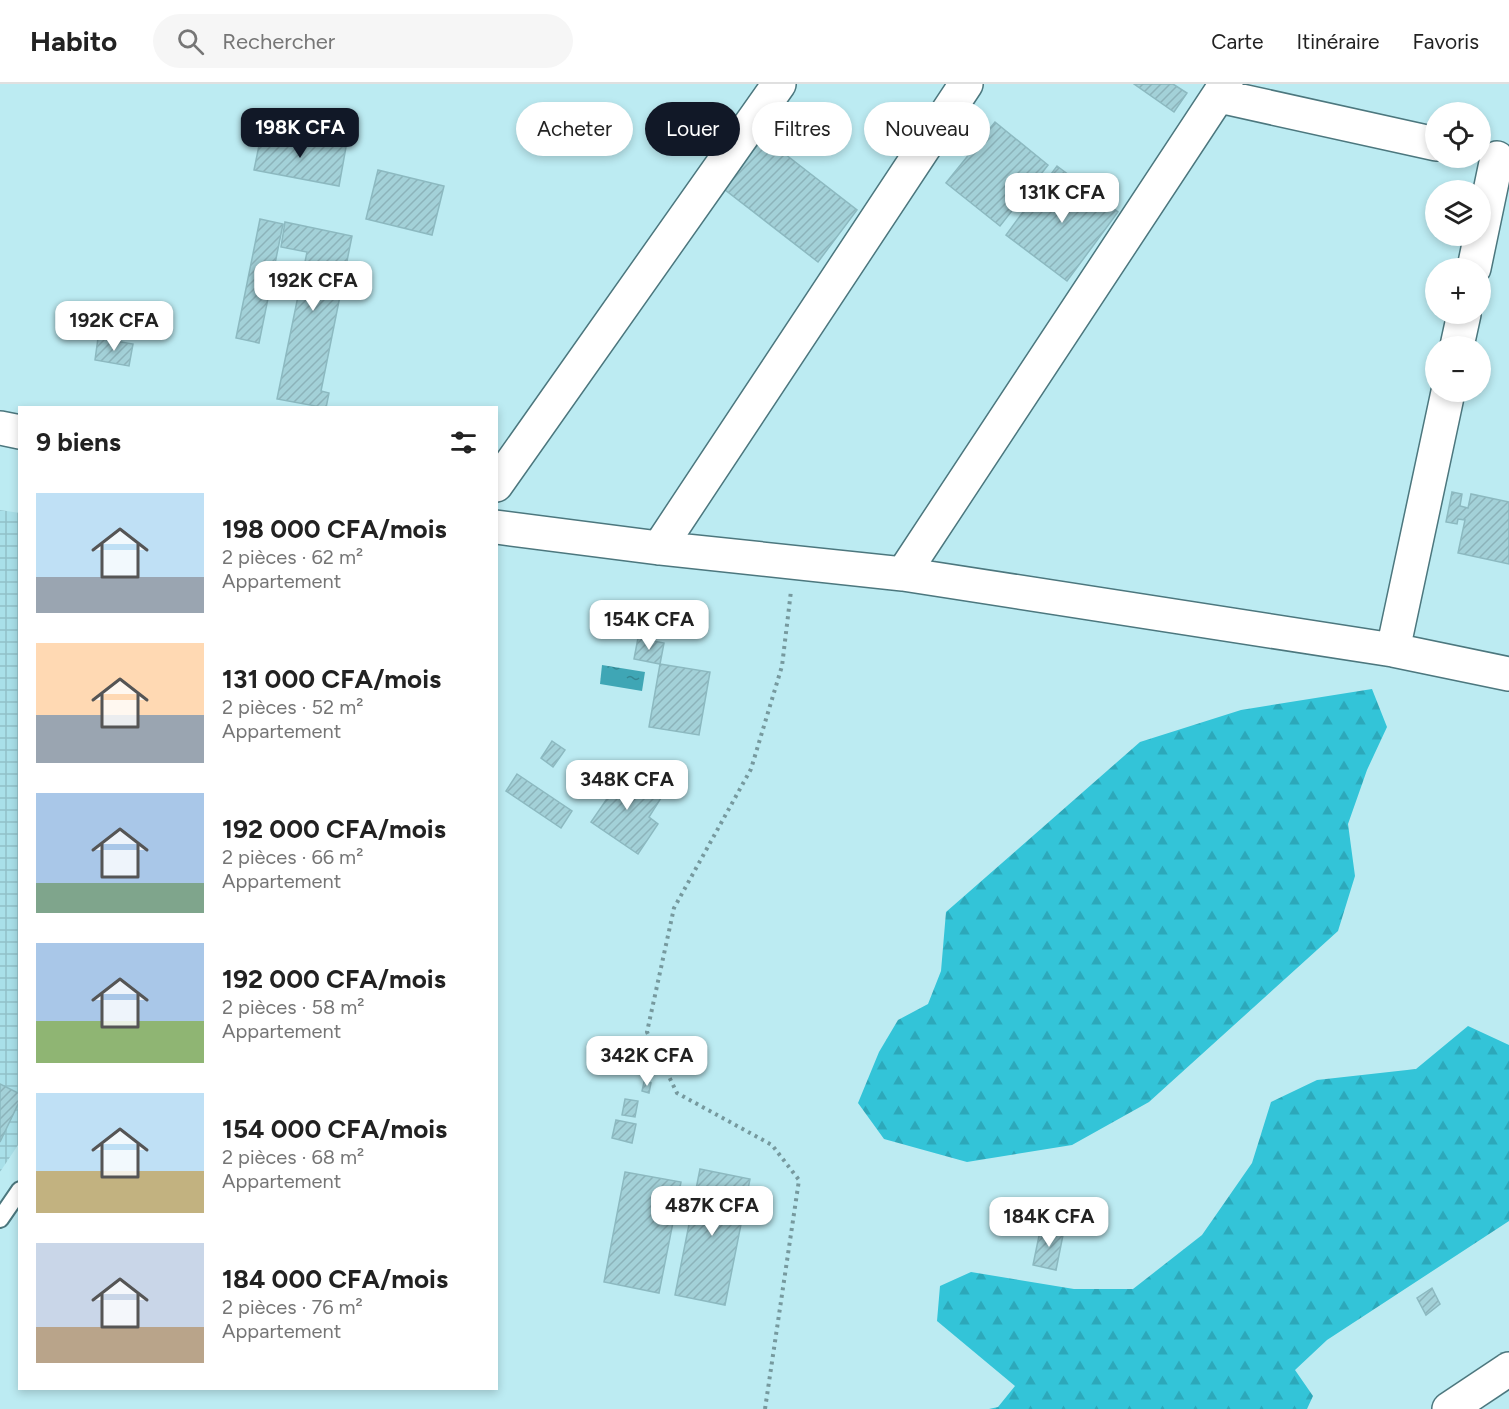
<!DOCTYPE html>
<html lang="fr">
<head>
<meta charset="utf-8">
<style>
	body { margin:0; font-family:Figtree,sans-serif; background:#f6f6f6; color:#222; height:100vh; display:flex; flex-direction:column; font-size:22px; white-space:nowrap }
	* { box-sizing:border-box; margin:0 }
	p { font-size:20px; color:#767676 }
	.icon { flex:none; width:33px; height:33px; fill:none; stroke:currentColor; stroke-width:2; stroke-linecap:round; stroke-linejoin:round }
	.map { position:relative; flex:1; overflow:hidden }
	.side { position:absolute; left:18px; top:322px; width:480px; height:984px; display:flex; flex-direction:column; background:#fff; border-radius:0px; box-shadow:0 3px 9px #0003 }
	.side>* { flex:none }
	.guide { position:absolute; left:516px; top:18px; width:570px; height:54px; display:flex; gap:12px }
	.fabs { position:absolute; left:1425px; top:18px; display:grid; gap:12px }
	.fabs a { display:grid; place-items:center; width:66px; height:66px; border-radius:50%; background:#fff; box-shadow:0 3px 9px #0003; font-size:30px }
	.price { position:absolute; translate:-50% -51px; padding:0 14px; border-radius:12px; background:#fff; color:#222; font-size:20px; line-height:39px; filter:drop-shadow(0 2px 3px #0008) }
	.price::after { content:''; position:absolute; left:50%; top:36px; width:18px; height:14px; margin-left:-9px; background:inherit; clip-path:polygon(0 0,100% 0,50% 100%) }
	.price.current { background:#111827; color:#fff }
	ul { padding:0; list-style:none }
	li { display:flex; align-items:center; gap:18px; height:150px; padding:0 18px }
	li span { display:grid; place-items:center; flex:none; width:168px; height:120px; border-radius:0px; color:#555 }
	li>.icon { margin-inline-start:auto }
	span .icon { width:72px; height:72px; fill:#fffc; stroke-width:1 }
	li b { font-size:26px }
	h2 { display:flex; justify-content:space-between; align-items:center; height:72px; padding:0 18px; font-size:26px }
	.chip { padding:0 21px; border-radius:27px; background:#fff; box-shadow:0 3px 9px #0003; font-size:21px; line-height:54px }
	.chip.current { background:#111827; color:#fff }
	header { display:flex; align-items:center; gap:36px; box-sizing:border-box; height:84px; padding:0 30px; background:#fff; border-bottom:2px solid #e0e0e0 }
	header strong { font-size:28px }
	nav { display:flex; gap:33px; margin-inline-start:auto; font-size:21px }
	.search { width:420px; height:54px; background:#f6f6f6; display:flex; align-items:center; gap:15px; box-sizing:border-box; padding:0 21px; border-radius:33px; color:#767676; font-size:22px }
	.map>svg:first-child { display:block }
</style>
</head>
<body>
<header>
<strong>Habito</strong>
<div class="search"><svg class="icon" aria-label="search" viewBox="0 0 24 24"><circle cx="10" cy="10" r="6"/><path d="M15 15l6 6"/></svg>Rechercher</div>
<nav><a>Carte</a><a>Itinéraire</a><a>Favoris</a></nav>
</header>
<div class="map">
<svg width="1509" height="1325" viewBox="0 0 1509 1325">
	<defs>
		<pattern id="industrial-grid" width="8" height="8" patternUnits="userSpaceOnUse" patternTransform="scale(1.5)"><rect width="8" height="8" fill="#a9e0e9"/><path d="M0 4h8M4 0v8" fill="none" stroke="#91c0c8"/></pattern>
		<pattern id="forest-firs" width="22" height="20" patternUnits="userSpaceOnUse" patternTransform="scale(1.5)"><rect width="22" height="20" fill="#33c4d8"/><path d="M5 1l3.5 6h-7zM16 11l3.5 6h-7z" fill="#2ca8ba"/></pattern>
		<pattern id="water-ripples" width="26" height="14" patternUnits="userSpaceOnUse" patternTransform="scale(1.5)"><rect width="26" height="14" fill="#3fa6b5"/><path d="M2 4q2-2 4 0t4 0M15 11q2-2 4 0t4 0" fill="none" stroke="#348793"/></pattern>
		<pattern id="building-hatch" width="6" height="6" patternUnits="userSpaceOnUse" patternTransform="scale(1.5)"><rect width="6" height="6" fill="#a3d1d8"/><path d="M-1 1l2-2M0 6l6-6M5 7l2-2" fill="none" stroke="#8cb3ba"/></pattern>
	</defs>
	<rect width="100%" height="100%" fill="#bcebf2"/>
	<path fill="url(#industrial-grid)" d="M 0,426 L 20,429 L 20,1058 L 0,1088 Z"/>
	<path fill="url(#forest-firs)" d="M 1372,605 L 1387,643 L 1367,686 L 1348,740 L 1355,792 L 1338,847 L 1149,1018 L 1072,1061 L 967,1078 L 884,1055 L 858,1019 L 879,968 L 898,936 L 928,920 L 941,887 L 946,828 L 1140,658 L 1241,626 Z
		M 1468,942 L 1509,961 L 1509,1137 L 1327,1256 L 1295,1286 L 1313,1312 L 1307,1325 L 989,1325 L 998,1323 L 1015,1302 L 937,1237 L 940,1202 L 971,1188 L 1074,1205 L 1133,1205 L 1202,1151 L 1252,1079 L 1271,1018 L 1317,996 L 1416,985 Z"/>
	<path fill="url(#water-ripples)" d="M 602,581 L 645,588 L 642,607 L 600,600 Z"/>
	<path fill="url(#building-hatch)" stroke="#8cb9c0" stroke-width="1.5" d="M 1134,0 L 1173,0 L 1187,9 L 1174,28 Z
		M 995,38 L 1048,81 L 1000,142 L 946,99 Z
		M 262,47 L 346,63 L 339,102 L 254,86 Z
		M 763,53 L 857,126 L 818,178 L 724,105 Z
		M 1057,82 L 1118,128 L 1067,197 L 1006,151 Z
		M 378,86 L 444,102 L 432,151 L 366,135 Z
		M 260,135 L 283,140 L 259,259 L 236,254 Z
		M 285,138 L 352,152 L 321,307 L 329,309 L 326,324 L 277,315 L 307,168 L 281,163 Z
		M 98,254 L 133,260 L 129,282 L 95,276 Z
		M 1452,408 L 1462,410 L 1460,422 L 1468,424 L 1471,410 L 1509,418 L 1509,480 L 1458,469 L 1465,436 L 1458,435 L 1457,440 L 1446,438 Z
		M 638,554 L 664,559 L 660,580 L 634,575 Z
		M 660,580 L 710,588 L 699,651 L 649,643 Z
		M 552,657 L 565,666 L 553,683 L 541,674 Z
		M 616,683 L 661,714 L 649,733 L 658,740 L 638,770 L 591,738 L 611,709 L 602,703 Z
		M 517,690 L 572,727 L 561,744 L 506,707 Z
		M 644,998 L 651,999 L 649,1009 L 642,1007 Z
		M 0,1000 L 20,1010 L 20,1016 L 0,1058 Z
		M 625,1015 L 638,1017 L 635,1033 L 622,1031 Z
		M 616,1036 L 636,1040 L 632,1059 L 612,1054 Z
		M 700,1085 L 750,1095 L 725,1221 L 675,1211 Z
		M 625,1088 L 681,1098 L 659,1209 L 604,1198 Z
		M 1041,1142 L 1064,1146 L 1056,1186 L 1033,1181 Z
		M 1432,1204 L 1440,1220 L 1426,1231 L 1417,1214 Z"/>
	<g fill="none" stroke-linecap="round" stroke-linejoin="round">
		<g stroke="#4c777e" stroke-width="20">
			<path id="service" d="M 0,1135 L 20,1106"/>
		</g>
		<g stroke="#4c777e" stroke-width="36">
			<path id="minor" d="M 1219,12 L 1436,60
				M 1474,184 L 1497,74
				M 1457,262 L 1464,230
				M 0,344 L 20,348
				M 496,401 L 779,0
				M 496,443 L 659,464 L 903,490 L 1393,566 L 1509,590
				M 659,464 L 966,0
				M 903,490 L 1226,0
				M 1393,566 L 1448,308"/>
		</g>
		<g stroke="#4c777e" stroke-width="36">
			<path id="secondary" d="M 1449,1325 L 1509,1285"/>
		</g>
		<path stroke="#76999e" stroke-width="4" stroke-dasharray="3 4.5" stroke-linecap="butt" d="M 765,1325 L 799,1096 L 772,1061 L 677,1009 L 647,948 L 674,824 L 751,685 L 782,582 L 791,507"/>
		<use href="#service" stroke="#fff" stroke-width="16"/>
		<use href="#minor" stroke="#fff" stroke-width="33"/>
		<use href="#secondary" stroke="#fff" stroke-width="33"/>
	</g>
</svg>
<div class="fabs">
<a><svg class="icon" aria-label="locate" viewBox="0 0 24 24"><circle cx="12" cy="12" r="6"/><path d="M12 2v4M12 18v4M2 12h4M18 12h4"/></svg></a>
<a><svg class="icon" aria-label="layers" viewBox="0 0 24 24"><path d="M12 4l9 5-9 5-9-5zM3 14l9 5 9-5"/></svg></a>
<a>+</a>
<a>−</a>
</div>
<b class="price current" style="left:300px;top:75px">198K CFA</b>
<b class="price" style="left:1062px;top:140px">131K CFA</b>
<b class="price" style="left:313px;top:228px">192K CFA</b>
<b class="price" style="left:114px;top:268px">192K CFA</b>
<b class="price" style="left:649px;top:567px">154K CFA</b>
<b class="price" style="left:627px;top:727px">348K CFA</b>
<b class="price" style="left:647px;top:1003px">342K CFA</b>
<b class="price" style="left:712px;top:1153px">487K CFA</b>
<b class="price" style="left:1049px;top:1164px">184K CFA</b>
<div class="guide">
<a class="chip">Acheter</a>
<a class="chip current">Louer</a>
<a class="chip">Filtres</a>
<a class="chip">Nouveau</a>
</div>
<section class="side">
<h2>9 biens<svg class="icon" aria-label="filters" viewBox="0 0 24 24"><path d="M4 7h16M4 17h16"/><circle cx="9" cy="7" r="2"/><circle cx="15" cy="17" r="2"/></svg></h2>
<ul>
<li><span style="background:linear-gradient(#bfe0f5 70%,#9aa5b1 0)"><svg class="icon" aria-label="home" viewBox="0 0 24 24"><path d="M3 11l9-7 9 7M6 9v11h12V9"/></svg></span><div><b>198 000 CFA/mois</b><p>2 pièces · 62 m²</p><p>Appartement</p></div></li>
<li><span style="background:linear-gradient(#ffd9b3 60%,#9aa5b1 0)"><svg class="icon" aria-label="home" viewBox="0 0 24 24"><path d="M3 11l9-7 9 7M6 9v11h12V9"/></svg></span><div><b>131 000 CFA/mois</b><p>2 pièces · 52 m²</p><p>Appartement</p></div></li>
<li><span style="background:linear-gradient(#a9c7e8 75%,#7fa58c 0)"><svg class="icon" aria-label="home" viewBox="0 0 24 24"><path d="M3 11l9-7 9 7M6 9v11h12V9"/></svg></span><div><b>192 000 CFA/mois</b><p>2 pièces · 66 m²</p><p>Appartement</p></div></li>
<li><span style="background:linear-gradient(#a9c7e8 65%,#8fb573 0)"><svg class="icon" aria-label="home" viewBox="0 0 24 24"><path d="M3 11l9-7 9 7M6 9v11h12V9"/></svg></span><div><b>192 000 CFA/mois</b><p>2 pièces · 58 m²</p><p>Appartement</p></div></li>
<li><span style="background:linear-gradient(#bfe0f5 65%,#c2b280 0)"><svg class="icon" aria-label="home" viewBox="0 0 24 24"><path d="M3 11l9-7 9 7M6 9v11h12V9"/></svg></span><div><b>154 000 CFA/mois</b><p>2 pièces · 68 m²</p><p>Appartement</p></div></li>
<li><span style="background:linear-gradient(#c9d6e8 70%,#b9a48a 0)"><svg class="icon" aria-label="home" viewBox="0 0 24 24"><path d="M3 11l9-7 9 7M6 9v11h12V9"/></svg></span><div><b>184 000 CFA/mois</b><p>2 pièces · 76 m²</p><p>Appartement</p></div></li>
</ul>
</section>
</div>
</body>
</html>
